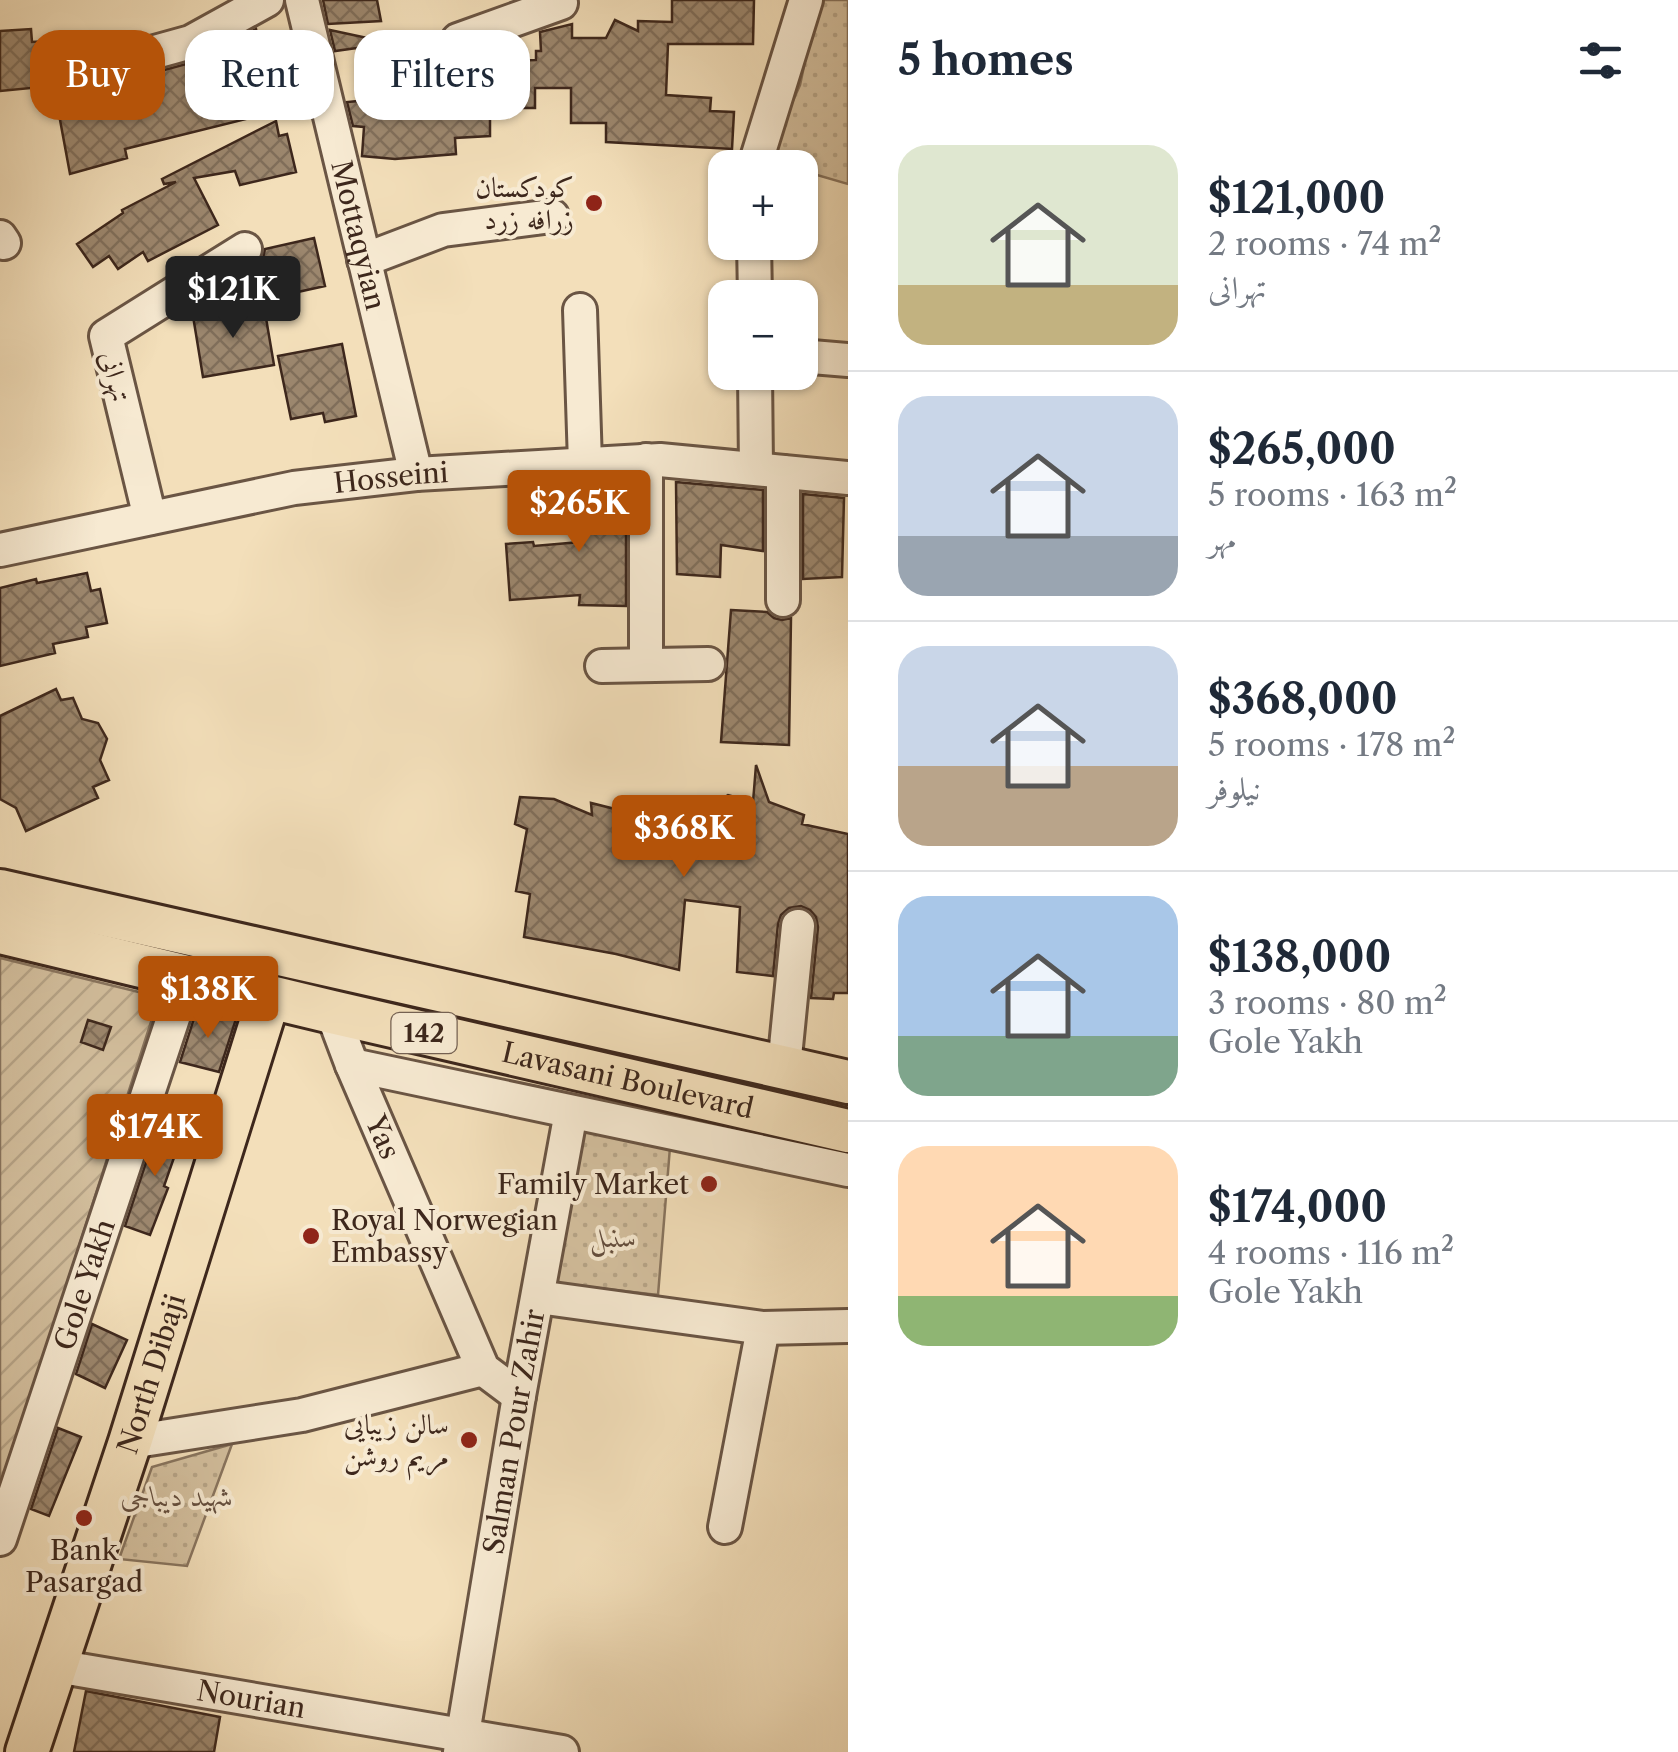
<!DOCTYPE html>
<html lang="en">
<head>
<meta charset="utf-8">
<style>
	body { margin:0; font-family:"Libre Caslon Text",Amiri,serif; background:#f2f2f3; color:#1f2937; height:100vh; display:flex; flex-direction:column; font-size:38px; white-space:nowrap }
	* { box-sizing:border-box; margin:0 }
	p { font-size:32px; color:#747a83 }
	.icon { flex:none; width:55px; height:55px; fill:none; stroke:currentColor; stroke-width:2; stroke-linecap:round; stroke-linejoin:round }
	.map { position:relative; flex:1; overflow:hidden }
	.panel { display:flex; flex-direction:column; background:#fff; width:830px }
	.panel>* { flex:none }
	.hud { position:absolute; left:30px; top:30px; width:668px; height:90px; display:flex; gap:20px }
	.controls { position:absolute; left:708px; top:150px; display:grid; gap:20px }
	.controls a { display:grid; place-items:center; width:110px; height:110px; border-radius:20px; background:#fff; box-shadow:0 2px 8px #0004; font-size:50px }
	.price { position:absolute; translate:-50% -85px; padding:0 22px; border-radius:10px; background:#b45309; color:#fff; font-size:32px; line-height:65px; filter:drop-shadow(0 2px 5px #0008) }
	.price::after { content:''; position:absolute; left:50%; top:60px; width:30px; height:22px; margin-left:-15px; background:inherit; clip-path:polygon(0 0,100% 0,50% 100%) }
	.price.on { background:#222; color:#fff }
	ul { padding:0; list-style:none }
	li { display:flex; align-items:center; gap:30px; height:250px; padding:0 50px }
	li+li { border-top:2px solid #e0e1e3 }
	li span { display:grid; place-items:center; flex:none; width:280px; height:200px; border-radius:30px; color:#555 }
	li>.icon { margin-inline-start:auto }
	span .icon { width:120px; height:120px; fill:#fffc; stroke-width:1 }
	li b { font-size:42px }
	h2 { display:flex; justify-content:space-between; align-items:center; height:120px; padding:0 50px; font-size:42px }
	.chip { padding:0 35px; border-radius:30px; background:#fff; box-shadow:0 2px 8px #0004; font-size:35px; line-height:90px }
	.chip.on { background:#b45309; color:#fff }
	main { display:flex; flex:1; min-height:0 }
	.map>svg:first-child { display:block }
</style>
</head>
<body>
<main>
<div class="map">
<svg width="848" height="1752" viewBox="0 0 848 1752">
	<defs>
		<pattern id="grass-dots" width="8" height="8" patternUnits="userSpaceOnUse" patternTransform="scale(2.5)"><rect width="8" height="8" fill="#d4c09f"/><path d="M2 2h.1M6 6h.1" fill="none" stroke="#b7a588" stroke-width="1.8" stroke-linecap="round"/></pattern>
		<pattern id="garden-furrows" width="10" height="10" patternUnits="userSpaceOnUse" patternTransform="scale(2.5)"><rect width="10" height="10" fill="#d4c09f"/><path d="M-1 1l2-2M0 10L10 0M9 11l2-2" fill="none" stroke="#b7a588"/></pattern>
		<pattern id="building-cross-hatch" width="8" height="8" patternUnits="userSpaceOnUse" patternTransform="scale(2.5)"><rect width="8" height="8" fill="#9c876e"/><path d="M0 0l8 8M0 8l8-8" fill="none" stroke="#806e5a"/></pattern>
	</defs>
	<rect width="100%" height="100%" fill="#f3dfba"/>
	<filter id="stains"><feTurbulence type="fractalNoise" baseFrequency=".002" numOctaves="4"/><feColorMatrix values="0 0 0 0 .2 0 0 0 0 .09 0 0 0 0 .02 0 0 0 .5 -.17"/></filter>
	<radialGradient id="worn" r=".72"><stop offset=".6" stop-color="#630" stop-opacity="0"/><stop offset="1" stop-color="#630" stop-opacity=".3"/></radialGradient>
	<path fill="url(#grass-dots)" stroke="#88745e" stroke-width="2.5" d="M 818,0 L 848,0 L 848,184 L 800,170 L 800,168 L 780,164 L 775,140 L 800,85 Z
		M 584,1131 L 670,1147 L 658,1295 L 555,1283 Z
		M 232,1444 L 187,1566 L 119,1559 L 152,1467 Z"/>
	<path fill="url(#garden-furrows)" stroke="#88745e" stroke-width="2.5" d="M 0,958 L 159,997 L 0,1492 Z"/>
	<path fill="url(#building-cross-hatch)" stroke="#3d271c" stroke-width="2.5" d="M 323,0 L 377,0 L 381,21 L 328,24 Z
		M 672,0 L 754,0 L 753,44 L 668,44 L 666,95 L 711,98 L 710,111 L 734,112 L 732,149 L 606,142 L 606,123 L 571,123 L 571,88 L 535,88 L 535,108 L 490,108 L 490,136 L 455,138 L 456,154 L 395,159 L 362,156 L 364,127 L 353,126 L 347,102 L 358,101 L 358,88 L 392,70 L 435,53 L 455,60 L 491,56 L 493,61 L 536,60 L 536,51 L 541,51 L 540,32 L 572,24 L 572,38 L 606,38 L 615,20 L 638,31 L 638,21 L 672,22 Z
		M 31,29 L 32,42 L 47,41 L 52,86 L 0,91 L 0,31 Z
		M 256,29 L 274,112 L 125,149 L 127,158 L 70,174 L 51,71 L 96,66 L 102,78 L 111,82 L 120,82 L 197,61 Z
		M 330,30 L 386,42 L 386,44 L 335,51 Z
		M 276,121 L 279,136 L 287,134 L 296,172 L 240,185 L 235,171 L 194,178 L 218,225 L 148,261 L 143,252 L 118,269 L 109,256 L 93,267 L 77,244 L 123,213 L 122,210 L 176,182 L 164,184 L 162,179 Z
		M 314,238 L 325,286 L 275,297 L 263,258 L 265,249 Z
		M 259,305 L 266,318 L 274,365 L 203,377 L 193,316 Z
		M 342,344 L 356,416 L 325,422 L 323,413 L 291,419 L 278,356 Z
		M 676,482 L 763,490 L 763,551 L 721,545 L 720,577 L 677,574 Z
		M 601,483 L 626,484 L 626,606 L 579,605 L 580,595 L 510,600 L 506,544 L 533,542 L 534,546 L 580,542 L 581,485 Z
		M 803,494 L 844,498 L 842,577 L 803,579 Z
		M 87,573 L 91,591 L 100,589 L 107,623 L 86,627 L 88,637 L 53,644 L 55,653 L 0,666 L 0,588 L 36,579 L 37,583 Z
		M 731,610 L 767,612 L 774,618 L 782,620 L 791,618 L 789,745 L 721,742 Z
		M 56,689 L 61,700 L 73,698 L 82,719 L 98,723 L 107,739 L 100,760 L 109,780 L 93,787 L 98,798 L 26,831 L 16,808 L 0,799 L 0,716 Z
		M 756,765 L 769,802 L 804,815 L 802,824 L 848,834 L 848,993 L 834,993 L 833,999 L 811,998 L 818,927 L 816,917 L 810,910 L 801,906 L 789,908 L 781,915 L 778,924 L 773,976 L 737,972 L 740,907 L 685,900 L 679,970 L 616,954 L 524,937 L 530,894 L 516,891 L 527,829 L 515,824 L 520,797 L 554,799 L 592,815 L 591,803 L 623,811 L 622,819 L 692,819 L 728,795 L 753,802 Z
		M 197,1009 L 236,1019 L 219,1072 L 180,1062 Z
		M 88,1020 L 111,1027 L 103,1050 L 81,1042 Z
		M 160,1120 L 184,1129 L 164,1186 L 168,1188 L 150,1235 L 125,1226 Z
		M 92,1324 L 127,1340 L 105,1388 L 76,1374 Z
		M 58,1428 L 81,1437 L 49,1516 L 31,1509 Z
		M 86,1691 L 220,1717 L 214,1752 L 74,1752 Z"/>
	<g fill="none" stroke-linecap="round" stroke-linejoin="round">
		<g stroke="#6a5544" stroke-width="38">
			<g id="minor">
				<path id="s1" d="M 302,0 L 416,474"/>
				<path d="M 458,40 L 561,3 L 560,0"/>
				<path d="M 115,63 L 191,42 L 267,0"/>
				<path d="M 757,168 L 758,155 L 806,0"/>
				<path d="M 0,237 L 4,243"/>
				<path d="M 754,242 L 755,298"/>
				<path d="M 364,260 L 443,230 L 552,216"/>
				<path d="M 580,310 L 585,463"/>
				<path d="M 800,356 L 848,360"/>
				<path d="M 755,372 L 756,468"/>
				<path d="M 646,460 L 646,665"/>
				<path d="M 783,472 L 783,600"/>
				<path d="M 150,518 L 106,336 L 245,249"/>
				<path id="s2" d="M 0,550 L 294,488 L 416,474 L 660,460 L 848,478"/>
				<path d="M 602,666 L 708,664"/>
				<path id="s3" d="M 332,1012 L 352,1065 L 483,1369 L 519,1396"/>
				<path d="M 352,1065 L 848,1170"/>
				<path d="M 784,1067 L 798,926"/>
				<path d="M 538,1297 L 763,1328 L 848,1326"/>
				<path d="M 130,1442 L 302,1415 L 483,1369"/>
				<path d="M 725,1527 L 763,1328"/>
				<path id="s4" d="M 0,1539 L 187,976"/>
				<path id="s5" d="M 56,1666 L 562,1752"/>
				<path id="s6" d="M 460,1752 L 519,1396 L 571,1112"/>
			</g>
		</g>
		<g stroke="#3d271c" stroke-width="48">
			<g id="major">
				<path d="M 0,891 L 848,1082"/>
				<path id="s7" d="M 0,932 L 332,1012 L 848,1131"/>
				<path id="s8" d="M 27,1752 L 130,1442 L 269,997"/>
			</g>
		</g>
		<use href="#minor" stroke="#f7ead2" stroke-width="32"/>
		<use href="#major" stroke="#f3dfba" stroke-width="42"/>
	</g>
	<g fill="#8f2418" stroke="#f7ead2" stroke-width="4">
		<circle cx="594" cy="203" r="10"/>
		<circle cx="709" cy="1184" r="10"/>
		<circle cx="311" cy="1236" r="10"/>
		<circle cx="469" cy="1440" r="10"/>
		<circle cx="84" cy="1518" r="10"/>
	</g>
	<g text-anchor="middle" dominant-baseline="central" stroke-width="8" stroke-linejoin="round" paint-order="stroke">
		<rect fill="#f7ead2" stroke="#756253" stroke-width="2.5" x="391.5" y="1013" width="65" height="40" rx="8"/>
		<g font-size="25" font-weight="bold" fill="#3d271c">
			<text x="424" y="1033">142</text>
		</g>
		<g font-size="28" fill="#3d271c" stroke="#f7ead2" text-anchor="end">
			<text x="574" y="187">کودکستان<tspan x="574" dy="32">زرافه زرد</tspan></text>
			<text x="689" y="1184">Family Market</text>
			<text x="331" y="1220" text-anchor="start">Royal Norwegian<tspan x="331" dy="32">Embassy</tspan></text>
			<text x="449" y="1424">سالن زیبایی<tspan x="449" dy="32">مریم روشن</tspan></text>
			<text x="84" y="1550" text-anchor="middle">Bank<tspan x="84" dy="32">Pasargad</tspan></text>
		</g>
		<g font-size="28" fill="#3d271c" stroke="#f7ead2">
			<text stroke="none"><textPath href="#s1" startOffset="242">Mottaqyian</textPath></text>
			<text transform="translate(116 376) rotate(76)">تهرانی</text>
			<text stroke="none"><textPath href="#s2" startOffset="398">Hosseini</textPath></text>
			<text stroke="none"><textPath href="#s7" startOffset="645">Lavasani Boulevard</textPath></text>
			<text stroke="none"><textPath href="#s3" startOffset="135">Yas</textPath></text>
			<text stroke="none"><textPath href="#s4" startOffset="268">Gole Yakh</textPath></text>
			<text stroke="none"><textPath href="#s8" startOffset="398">North Dibaji</textPath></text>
			<text stroke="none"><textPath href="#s6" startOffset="325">Salman Pour Zahir</textPath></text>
			<text stroke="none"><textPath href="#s5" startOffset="198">Nourian</textPath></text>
		</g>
		<g font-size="28" font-style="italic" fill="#634d3d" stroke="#f7ead2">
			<text x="613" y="1237">سنبل</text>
			<text x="177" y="1496">شهید دیباجی</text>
		</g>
	</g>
	<rect width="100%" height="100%" filter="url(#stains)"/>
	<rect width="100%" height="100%" fill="url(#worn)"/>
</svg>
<div class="controls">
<a>+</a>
<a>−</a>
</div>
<b class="price on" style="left:233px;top:341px">$121K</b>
<b class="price" style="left:579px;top:555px">$265K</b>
<b class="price" style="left:684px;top:880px">$368K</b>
<b class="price" style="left:208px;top:1041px">$138K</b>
<b class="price" style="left:155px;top:1179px">$174K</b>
<div class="hud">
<a class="chip on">Buy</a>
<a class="chip">Rent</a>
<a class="chip">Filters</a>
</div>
</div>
<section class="panel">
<h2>5 homes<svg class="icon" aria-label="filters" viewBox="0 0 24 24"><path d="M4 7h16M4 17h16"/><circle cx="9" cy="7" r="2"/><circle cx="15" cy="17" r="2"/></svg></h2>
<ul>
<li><span style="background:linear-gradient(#dfe7d0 70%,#c2b280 0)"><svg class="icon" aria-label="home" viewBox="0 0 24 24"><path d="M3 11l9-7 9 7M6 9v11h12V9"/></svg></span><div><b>$121,000</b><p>2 rooms · 74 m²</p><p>تهرانی</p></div></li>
<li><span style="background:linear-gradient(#c9d6e8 70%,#9aa5b1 0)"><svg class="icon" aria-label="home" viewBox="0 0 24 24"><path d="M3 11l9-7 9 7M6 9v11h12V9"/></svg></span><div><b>$265,000</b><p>5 rooms · 163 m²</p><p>مهر</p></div></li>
<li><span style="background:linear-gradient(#c9d6e8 60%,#b9a48a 0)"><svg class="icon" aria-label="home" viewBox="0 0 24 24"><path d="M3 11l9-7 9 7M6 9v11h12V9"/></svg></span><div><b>$368,000</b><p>5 rooms · 178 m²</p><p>نیلوفر</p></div></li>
<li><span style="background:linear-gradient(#a9c7e8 70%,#7fa58c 0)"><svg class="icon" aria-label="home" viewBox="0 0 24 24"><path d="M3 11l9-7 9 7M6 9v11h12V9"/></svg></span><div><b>$138,000</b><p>3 rooms · 80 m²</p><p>Gole Yakh</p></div></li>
<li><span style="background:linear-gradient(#ffd9b3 75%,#8fb573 0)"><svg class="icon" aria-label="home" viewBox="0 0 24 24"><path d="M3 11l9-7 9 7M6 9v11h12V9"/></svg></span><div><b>$174,000</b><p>4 rooms · 116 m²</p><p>Gole Yakh</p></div></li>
</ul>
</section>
</main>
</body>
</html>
